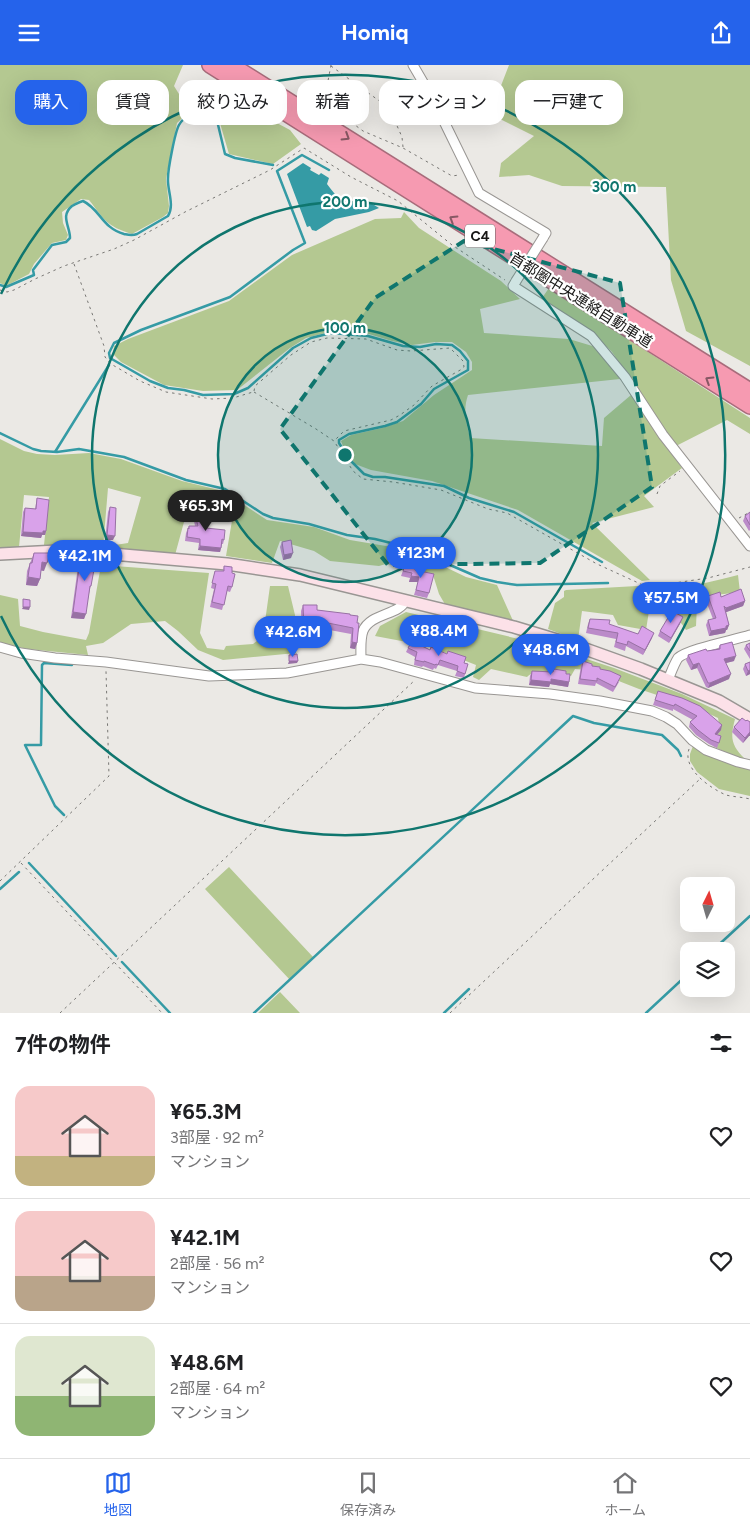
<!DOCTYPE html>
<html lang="ja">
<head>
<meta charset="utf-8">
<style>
	body { margin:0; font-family:Figtree,"Noto Sans JP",sans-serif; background:#f6f6f6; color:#202124; height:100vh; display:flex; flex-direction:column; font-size:19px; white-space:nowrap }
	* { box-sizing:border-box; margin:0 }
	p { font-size:16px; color:#757577 }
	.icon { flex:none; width:28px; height:28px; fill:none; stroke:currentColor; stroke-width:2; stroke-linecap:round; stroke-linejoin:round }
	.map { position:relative; height:948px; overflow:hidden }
	.drawer { display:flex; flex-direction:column; background:#fff; flex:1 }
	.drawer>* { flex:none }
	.guide { position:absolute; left:15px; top:15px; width:720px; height:45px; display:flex; gap:10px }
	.needle { width:32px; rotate:5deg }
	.fabs { position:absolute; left:680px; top:812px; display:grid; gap:10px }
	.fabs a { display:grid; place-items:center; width:55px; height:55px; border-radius:10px; background:#fff; box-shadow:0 5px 20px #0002; font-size:25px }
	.price { position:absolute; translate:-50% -42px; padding:0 11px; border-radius:18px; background:#2563eb; color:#fff; font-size:16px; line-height:32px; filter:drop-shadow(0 1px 2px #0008) }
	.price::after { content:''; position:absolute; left:50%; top:30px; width:15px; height:11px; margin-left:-8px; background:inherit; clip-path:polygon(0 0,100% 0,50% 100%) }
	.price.selected { background:#222; color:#fff }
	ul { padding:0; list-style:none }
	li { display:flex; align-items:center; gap:15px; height:125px; padding:0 15px }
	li+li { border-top:1px solid #e0e0e0 }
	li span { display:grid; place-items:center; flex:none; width:140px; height:100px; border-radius:15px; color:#555 }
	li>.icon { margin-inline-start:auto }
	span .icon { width:60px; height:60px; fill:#fffc; stroke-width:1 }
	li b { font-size:21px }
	h2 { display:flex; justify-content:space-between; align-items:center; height:60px; padding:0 15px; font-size:21px }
	.pill { padding:0 18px; border-radius:15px; background:#fff; box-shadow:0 5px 20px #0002; font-size:18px; line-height:45px }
	.pill.selected { background:#2563eb; color:#fff }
	header { display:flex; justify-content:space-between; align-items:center; height:65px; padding:0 15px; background:#2563eb; color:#fff; font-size:22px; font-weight:700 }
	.dock { display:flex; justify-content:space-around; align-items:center; height:70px; border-top:1px solid #e0e0e0; background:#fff; font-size:14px; color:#757577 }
	.dock a { display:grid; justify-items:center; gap:2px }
	.dock .selected { color:#2563eb }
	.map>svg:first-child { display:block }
</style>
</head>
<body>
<header><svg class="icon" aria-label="menu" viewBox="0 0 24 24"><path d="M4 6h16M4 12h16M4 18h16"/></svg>Homiq<svg class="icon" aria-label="share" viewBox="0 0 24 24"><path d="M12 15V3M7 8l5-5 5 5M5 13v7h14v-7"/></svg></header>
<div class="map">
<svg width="750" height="948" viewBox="0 0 750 948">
	<rect width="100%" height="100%" fill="#ebe9e5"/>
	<path fill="#b4c891" d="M 0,0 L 183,0 L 174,21 L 184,37 L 199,31 L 223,29 L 290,65 L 301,79 L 273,99 L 229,89 L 215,41 L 208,34 L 195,41 L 177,58 L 166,114 L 169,141 L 168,148 L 163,152 L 132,169 C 106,161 105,155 89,135 L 81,134 L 62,147 L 63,158 L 68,170 L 66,175 L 52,178 L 34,199 L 29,209 L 6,221 L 0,218 Z
		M 509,0 L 750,0 L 750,301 L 686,266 L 671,215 L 666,122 L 562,121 L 529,110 L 499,112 L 501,98 L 534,71 L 490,49 Z
		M 404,147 L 419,163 L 501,216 L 520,234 L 480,244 L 484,268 L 569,274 L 599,283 L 620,314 L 468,330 C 463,344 466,358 470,373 L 602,381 L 604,353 L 631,330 L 682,403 L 644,431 L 654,442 L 592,458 L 650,515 L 642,516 L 518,445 L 432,416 L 371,405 L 355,399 L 343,381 L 341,376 L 351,370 L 382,363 L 403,356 L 434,330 L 472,305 L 472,297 L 466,287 L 452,277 L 435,277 L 412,280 L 392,276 L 369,269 L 333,266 L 306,273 L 290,283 L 237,325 L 203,326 L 164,320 L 121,297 L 113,289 L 114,281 L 128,274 L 229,236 L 292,190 L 375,154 L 401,153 Z
		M 549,223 L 750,353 L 750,369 L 727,355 L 676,381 L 612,287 L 596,271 L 542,233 Z
		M 0,374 L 24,386 L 37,389 L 55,390 L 89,388 L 121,394 L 182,416 L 223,426 L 267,455 L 314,462 L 350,475 L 410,485 L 466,512 L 497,520 L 514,558 L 446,541 L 439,529 L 433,510 L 396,496 L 379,501 L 330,496 L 314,486 L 280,476 L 272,498 L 226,491 L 233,450 L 201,441 L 187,446 L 175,490 L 117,485 L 115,480 L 128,478 L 141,432 L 108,423 L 103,483 L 44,480 L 49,432 L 24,430 L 19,482 L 0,483 Z
		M 101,500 L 209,508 L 200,568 L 207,583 L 224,585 L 226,581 L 253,579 L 263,571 L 270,521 L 288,521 L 295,550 L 296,588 L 223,595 L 198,585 L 178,566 L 165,556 L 131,559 L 103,578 L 86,581 L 88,590 L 28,584 L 0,578 L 0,530 L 18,534 L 20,561 L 43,567 L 86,575 L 89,568 Z
		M 738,510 L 740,527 L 700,532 L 697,540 L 696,561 L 686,565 C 677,549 665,549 649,546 L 646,565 L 618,560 L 613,550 L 582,546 L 578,575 L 548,564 L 555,538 L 564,532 L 564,526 L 566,525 L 637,521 C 668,530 708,517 738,510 Z
		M 406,547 L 544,580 L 614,603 L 682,629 L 735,654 C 730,673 731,680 745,694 L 733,691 L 713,681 L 720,664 L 718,653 L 671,631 L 666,633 L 639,624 L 606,611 L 598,606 L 575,604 L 571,611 C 558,609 538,601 527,612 L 491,604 L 479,615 L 473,612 L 476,600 L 428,581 L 375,571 L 380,561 Z
		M 693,681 C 711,692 729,701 750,704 L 750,731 L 719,724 L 697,707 L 690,696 L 690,689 Z
		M 229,802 L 314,893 L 290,915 L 205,824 Z
		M 280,927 L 300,948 L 258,948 Z"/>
	<path fill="#359ba5" d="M 303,98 L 311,103 L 310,105 L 319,110 L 321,108 L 329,113 L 327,119 C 342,138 341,140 366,135 L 379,143 L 369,147 L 335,154 L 316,166 L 312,165 L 310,161 L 307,162 L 287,109 Z"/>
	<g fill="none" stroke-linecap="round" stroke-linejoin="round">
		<path stroke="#359ba5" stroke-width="2.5" d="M 329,105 L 302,90 L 277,106 L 305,178 L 293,185 L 230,232 L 141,265 L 114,278 L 109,288 L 110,293 L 150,316 L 168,323 L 184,325 L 203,330 L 234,329 L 248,323 L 293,283 L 311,273 L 331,268 L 368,271 L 403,281 L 420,282 L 436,279 L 452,280 L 460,286 L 468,296 L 468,305 L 434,324 L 421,339 L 397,357 L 385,361 L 349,369 L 339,375 L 339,378 L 349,394 L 364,409 L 373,412 L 385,412 L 444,421 L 469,433 L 514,447 L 602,497
			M 0,220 L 6,222 L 34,210 L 33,205 L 52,180 L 66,177 L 70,173 C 70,161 60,151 72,141 C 76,139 79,137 83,136 C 100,144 102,163 124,169 C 129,170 132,171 137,169 L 168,151 C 175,140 167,125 168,113 C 168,104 175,67 179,60 C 183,53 201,37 209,37 L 214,43 L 225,89 L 235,93 L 273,100
			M 0,368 L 33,384 L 41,386 L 57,387 L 79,384 L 124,392 L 186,415 L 225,424 L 263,449 L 273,453 L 309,459 L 347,470 L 375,474 L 411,483 L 480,513 L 497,517 L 517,520 L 608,518
			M 55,387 L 109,300
			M 64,750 L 55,741 L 25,680 L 41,680 L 42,600 L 44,598 L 72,600
			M 29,798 L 116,891
			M 0,824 L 19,807
			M 712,886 L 750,851
			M 122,897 L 170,948
			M 254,948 L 573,651 L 594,658 L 662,670 L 678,685 L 681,691
			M 444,948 L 469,924
			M 646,948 L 689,908"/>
		<g stroke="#999693" stroke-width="11">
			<path id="street" d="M 413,0 L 434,36 L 479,128 L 546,168 L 543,173
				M 516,216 L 513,221 L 591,271 L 625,312 L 663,370 L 750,481
				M 0,582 L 21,588 L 55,593 L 106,597 L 209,611 L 287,608 L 361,594 L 380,597 L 475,623 L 550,629 L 600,636 L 652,646 L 666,652 L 677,659 L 692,675 L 706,685 L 738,697 L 750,700
				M 361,594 C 361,585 360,574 363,566 C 370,548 400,550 405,536
				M 668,615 C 671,608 674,599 678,593 C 687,584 735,575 750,570"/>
		</g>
		<g stroke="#999693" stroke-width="14">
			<path id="secondary" d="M 0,489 L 57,486 L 89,487 L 227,499 L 300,510 L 514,562 L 577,581 L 641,604 L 719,636 L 750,654"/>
		</g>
		<g stroke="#a86c7b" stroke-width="18">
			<path id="highway" d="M 210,0 L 750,341
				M 231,0 L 750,326"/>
		</g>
		<path stroke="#787774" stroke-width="1" stroke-dasharray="2.5 4" stroke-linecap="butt" d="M 331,0 L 324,37 L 363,66 L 403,83 L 452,111 L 459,110
			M 331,1 L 385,40 L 394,54 L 402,72 L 403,82
			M 74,199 L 104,281 L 105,292 L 111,299 L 140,316 L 166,327 L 212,334 L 233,333 L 253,327
			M 0,225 L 7,227 L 14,225 L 35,214 L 64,201 L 114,184 L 134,175 L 185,147 L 270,105 L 304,83 L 351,112 L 398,136 L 452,180 L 505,215
			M 254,326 L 255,321 L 291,290 L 311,277 L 327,273 L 366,274 L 397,285 L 411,286 L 450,283 L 463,296 L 464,302 L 462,304 L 432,321 L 414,340 L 400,350 L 391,355 L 344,366 L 335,375
			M 254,327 L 316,364 L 334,376 L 353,406 L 363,414 L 393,417 L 441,425 L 488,444 L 507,448 L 597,499 L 645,521 L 654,521 L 708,513 L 750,502
			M 657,429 L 660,421 L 680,406
			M 739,453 L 750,447
			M 689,684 C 682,704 710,723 726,730 C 734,732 742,732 750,734
			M 21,798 L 162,948
			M 0,816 L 109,711 L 106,606
			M 60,948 L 415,615
			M 450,948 L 700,714"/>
		<use href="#street" stroke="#fff" stroke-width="9"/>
		<use href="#secondary" stroke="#fce1e8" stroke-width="11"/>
		<use href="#highway" stroke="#f69ab1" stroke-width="15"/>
		<g stroke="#999693" stroke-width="11" stroke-linecap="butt">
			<path id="street-bridge" d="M 516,216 L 543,173"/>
		</g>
		<use href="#street-bridge" stroke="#fff" stroke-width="9"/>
	</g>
	<path fill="#bb8bc9" d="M 37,433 L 46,466 L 45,470 L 42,470 L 41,473 L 21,471 L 23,447 L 25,443 L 35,444 Z
		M 110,442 L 113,475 L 105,475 L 108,447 Z
		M 194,446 L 206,463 L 224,475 L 223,479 L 222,479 L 220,487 L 198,485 L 199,478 L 185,476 L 186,468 L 188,463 L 189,461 L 195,461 L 193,451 Z
		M 750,447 L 750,465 L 749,466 L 743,456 L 745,451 Z
		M 282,477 L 291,493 L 283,495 L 280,482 Z
		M 34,488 L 44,506 L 41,505 L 40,514 L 37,521 L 26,520 L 27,506 Z
		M 81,489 L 96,504 L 94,504 L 84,554 L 71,553 L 79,494 Z
		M 405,500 L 415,505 L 429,528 L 427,533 L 414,530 L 418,517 L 409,517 L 410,513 L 401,511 Z
		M 224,501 L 232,508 L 232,522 L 230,527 L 227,526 L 222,545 L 210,542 L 214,524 L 211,523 L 215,506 L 223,506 Z
		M 708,531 L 721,532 L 745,536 L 743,541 L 726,547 L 729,560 L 727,565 L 726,565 L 725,568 L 709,571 L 706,560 L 708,555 L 713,554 L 706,536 Z
		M 303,540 L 317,545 L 350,550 L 357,558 L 357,578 L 355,584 L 350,583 L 351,569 L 319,563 L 318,582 L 305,583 L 304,570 L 302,570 L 301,546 Z
		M 590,554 L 638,569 L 652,573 L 643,590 L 626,581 L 625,586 L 614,582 L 616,574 L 586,568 L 588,559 Z
		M 681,557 L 669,578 L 658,571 L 660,566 Z
		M 750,578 L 750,594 L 744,584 L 746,580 Z
		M 720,580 L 734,596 L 726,598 L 729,614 L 708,623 L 706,622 L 697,603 L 691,605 L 686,595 L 688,590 L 718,584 Z
		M 408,583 L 447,589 L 464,598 L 465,609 L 464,613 L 455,611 L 457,606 L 438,600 L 436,604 L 434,603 L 433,605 L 423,601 L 422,602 L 414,600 L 415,592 L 406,587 Z
		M 583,596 L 600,604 L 619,617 L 613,627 L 596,618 L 595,621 L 578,619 L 581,601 Z
		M 750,597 L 750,609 L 746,611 L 743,604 L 745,599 Z
		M 554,604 L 566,609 L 569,617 L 568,622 L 550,619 L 549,622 L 529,620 L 530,611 L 532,606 L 553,607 Z
		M 658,626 L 721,665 L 717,670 L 721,671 L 717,683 L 709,679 L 696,670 L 689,662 L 690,657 L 693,655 L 673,644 L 673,646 L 653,640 Z
		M 746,656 L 750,657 L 750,671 L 749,671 L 743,678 L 732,667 L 734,662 Z"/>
	<path fill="#9871a4" d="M 43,466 L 46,466 L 45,470 L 42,470 L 41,473 L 21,471 L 23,467 Z
		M 107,470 L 115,471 L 113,475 L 105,475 Z
		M 200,481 L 221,483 L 220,487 L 198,485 Z
		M 293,488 L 291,493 L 283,495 L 284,490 Z
		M 42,497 L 47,498 L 44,506 L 39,505 Z
		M 95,499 L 98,499 L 96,504 L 93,504 Z
		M 411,511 L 419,512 L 418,517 L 409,517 Z
		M 28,512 L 40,514 L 37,521 L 26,520 Z
		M 745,536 L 743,541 L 724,548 L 726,543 Z
		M 23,542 L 30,542 L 29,545 L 22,544 Z
		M 73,547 L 86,549 L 84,554 L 71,553 Z
		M 683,552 L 681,557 L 669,578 L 671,573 Z
		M 729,560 L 727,565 L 726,565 L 725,568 L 709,571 L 711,566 Z
		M 304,564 L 306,564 L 304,570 L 302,570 Z
		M 654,568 L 652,573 L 643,590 L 645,585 Z
		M 320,576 L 318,582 L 305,583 L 307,577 Z
		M 352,577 L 357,578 L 355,584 L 350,583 Z
		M 736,591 L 734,596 L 722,599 L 724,594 Z
		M 289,596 L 298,596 L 297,598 L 288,599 Z
		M 699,598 L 697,603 L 691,605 L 693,600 Z
		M 750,605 L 750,609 L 746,611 L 748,606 Z
		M 731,609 L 729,614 L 708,623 L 710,618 Z
		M 551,614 L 569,617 L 568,622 L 550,619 L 549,622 L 529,620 L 531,615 Z
		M 722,660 L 721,665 L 713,674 L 715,669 Z
		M 750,667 L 750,671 L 749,671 L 743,678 L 745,673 Z"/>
	<path fill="#d9a2ea" stroke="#9871a4" d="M 37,433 L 49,435 L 46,466 L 43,466 L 43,468 L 23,467 L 25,443 L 36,444 Z
		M 110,442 L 116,443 L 115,471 L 107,470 Z
		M 203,444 L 205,456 L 207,456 L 206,463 L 225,465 L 224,475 L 222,474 L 221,483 L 200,481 L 200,474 L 187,472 L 188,463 L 189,464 L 189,461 L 198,461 L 194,446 Z
		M 750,447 L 750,460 L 745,451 Z
		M 291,475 L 293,488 L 284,490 L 282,477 Z
		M 34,488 L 50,488 L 47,498 L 42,497 L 40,514 L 28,512 L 30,498 L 32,498 Z
		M 81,489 L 98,490 L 98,499 L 95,499 L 91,521 L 90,521 L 86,549 L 73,547 Z
		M 405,500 L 416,502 L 415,505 L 434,509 L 429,528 L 416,525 L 419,512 L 411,511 L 412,508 L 403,506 Z
		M 224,501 L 232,502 L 232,508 L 235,509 L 232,522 L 228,521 L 224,540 L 212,537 L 216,519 L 212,518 L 215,506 L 224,506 Z
		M 741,524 L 745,536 L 726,543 L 724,541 L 729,560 L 726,561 L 726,563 L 711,566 L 708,555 L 716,553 L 708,531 L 720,527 L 721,532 Z
		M 23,534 L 30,535 L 30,542 L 23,542 Z
		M 303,540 L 317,540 L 317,545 L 350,549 L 350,550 L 358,551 L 357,558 L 359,558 L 357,578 L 352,577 L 353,563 L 318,556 L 320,576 L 307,577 L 306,564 L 304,564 Z
		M 672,546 L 683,552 L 671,573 L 660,566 Z
		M 590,554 L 610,555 L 609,559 L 638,569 L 642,561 L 654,568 L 645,585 L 628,576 L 627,580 L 616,577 L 618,568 L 588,563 Z
		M 412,576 L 430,585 L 431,582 L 447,589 L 448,586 L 466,592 L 464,598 L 468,599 L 465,609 L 457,606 L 458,601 L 440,595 L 438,600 L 436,599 L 435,600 L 424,596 L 424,597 L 415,595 L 417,587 L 408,583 Z
		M 732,577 L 736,591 L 724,594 L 731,609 L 710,618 L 708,618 L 699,598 L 693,600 L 688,590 L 706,584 L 707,586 L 720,584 L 720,580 Z
		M 750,578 L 750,586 L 746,580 Z
		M 297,589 L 298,596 L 289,596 L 289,590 Z
		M 583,596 L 592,599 L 592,601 L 600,602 L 600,604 L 610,606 L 621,611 L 615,622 L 597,613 L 597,616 L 580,614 Z
		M 750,597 L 750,605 L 748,606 L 745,599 Z
		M 554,604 L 566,606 L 566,609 L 570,609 L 569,617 L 551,614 L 551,617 L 531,615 L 532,606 L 553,607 Z
		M 658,626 L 682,633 L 700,641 L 722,660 L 715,669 L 721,671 L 719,678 L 711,675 L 698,665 L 690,657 L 697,651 L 675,639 L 674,641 L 655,635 Z
		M 742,653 L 746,656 L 747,655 L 750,657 L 750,667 L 745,673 L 734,662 Z"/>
	<defs><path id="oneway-chevron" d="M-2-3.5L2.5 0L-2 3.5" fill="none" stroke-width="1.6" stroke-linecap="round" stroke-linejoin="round" transform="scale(1.25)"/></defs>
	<g stroke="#875864">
		<use href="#oneway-chevron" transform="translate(346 72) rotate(32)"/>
		<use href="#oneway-chevron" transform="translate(453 154) rotate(-148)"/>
		<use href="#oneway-chevron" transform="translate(709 315) rotate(-148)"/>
	</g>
	<path fill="#0f766e" fill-opacity="0.2" stroke="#0f766e" stroke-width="4" stroke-dasharray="10 6" stroke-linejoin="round" d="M 464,176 L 620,218 L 652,422 L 540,498 L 388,500 L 280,364 L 375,233 Z"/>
	<circle cx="345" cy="390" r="127" fill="#0f766e" fill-opacity=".12"/>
	<g fill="none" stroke="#0f766e" stroke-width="2.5">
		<circle cx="345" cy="390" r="127"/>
		<circle cx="345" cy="390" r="253"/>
		<path d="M1 229A380 380 0 1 1 1 551"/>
	</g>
	<g text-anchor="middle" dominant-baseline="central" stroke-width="4.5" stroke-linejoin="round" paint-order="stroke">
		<rect fill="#fff" stroke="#5d5d5c" stroke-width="1" x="465" y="159.5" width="30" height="23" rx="4"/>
		<g font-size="14" font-weight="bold" fill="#181716">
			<text x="480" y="171">C4</text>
		</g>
		<g font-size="15" fill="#181716" stroke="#fff">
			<text transform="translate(581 235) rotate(32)">首都圏中央連絡自動車道</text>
		</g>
	</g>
	<circle cx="345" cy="390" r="8" fill="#0f766e" stroke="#fff" stroke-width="2.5"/>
	<g font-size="15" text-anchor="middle" font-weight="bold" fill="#0f766e" stroke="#fff" stroke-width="4.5" stroke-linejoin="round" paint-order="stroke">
		<text x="614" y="127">300 m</text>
		<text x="345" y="142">200 m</text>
		<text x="345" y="268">100 m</text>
	</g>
</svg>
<div class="fabs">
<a><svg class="needle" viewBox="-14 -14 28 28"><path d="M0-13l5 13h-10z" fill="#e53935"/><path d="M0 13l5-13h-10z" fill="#757577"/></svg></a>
<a><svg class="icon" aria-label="layers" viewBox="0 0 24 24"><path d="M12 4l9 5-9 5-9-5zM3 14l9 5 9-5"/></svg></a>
</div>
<b class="price selected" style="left:206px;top:467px">¥65.3M</b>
<b class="price" style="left:421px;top:514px">¥123M</b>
<b class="price" style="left:85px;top:517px">¥42.1M</b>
<b class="price" style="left:671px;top:559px">¥57.5M</b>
<b class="price" style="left:439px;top:592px">¥88.4M</b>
<b class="price" style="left:293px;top:593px">¥42.6M</b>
<b class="price" style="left:551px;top:611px">¥48.6M</b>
<div class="guide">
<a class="pill selected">購入</a>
<a class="pill">賃貸</a>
<a class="pill">絞り込み</a>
<a class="pill">新着</a>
<a class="pill">マンション</a>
<a class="pill">一戸建て</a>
</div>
</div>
<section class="drawer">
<h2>7件の物件<svg class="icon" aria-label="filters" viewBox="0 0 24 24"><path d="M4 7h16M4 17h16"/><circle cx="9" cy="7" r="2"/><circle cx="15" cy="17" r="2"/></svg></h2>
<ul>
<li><span style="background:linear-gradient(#f6c9c9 70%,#c2b280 0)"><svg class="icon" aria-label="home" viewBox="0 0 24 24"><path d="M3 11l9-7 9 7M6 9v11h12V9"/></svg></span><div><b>¥65.3M</b><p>3部屋 · 92 m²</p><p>マンション</p></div><svg class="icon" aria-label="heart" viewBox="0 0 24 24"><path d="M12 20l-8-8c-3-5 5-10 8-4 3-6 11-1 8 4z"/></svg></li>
<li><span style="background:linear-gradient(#f6c9c9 65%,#b9a48a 0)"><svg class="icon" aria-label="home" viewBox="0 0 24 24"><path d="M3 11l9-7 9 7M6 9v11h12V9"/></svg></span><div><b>¥42.1M</b><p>2部屋 · 56 m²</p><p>マンション</p></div><svg class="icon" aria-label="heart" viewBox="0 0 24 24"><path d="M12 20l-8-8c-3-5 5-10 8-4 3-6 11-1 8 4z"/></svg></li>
<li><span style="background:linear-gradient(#dfe7d0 60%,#8fb573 0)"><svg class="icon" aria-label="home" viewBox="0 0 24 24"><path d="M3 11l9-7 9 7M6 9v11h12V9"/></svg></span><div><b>¥48.6M</b><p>2部屋 · 64 m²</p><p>マンション</p></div><svg class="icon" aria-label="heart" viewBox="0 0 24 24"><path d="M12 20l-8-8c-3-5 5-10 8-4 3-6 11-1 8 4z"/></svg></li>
</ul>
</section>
<nav class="dock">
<a class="selected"><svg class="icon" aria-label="map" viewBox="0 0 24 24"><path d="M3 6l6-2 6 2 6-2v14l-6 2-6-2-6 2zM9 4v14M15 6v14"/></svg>地図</a>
<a><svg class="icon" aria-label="saved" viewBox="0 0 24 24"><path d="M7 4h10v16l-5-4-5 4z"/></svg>保存済み</a>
<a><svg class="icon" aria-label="home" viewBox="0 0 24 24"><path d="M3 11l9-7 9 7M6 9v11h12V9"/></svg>ホーム</a>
</nav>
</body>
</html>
